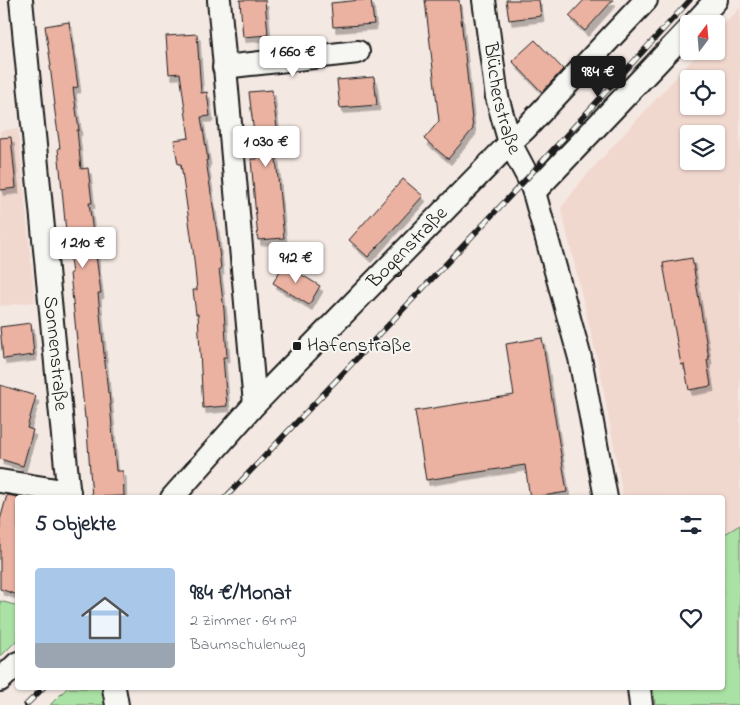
<!DOCTYPE html>
<html lang="de">
<head>
<meta charset="utf-8">
<style>
	body { margin:0; font-family:"Indie Flower",sans-serif; background:#f6f6f7; color:#1f2937; height:100vh; display:flex; flex-direction:column; font-size:19px; white-space:nowrap }
	* { box-sizing:border-box; margin:0 }
	p { font-size:16px; color:#747a83 }
	.icon { flex:none; width:28px; height:28px; fill:none; stroke:currentColor; stroke-width:2; stroke-linecap:round; stroke-linejoin:round }
	.map { position:relative; flex:1; overflow:hidden }
	.side { position:absolute; left:15px; top:495px; width:710px; height:195px; display:flex; flex-direction:column; background:#fff; border-radius:5px; box-shadow:0 1px 4px #0004 }
	.side>* { flex:none }
	.needle { width:32px; rotate:16deg }
	.tools { position:absolute; left:680px; top:15px; display:grid; gap:10px }
	.tools a { display:grid; place-items:center; width:45px; height:45px; border-radius:5px; background:#fff; box-shadow:0 1px 4px #0004; font-size:25px }
	.price { position:absolute; translate:-50% -42px; padding:0 11px; border-radius:5px; background:#fff; color:#222; font-size:16px; line-height:32px; filter:drop-shadow(0 1px 2px #0008) }
	.price::after { content:''; position:absolute; left:50%; top:30px; width:15px; height:11px; margin-left:-8px; background:inherit; clip-path:polygon(0 0,100% 0,50% 100%) }
	.price.on { background:#1c1c1c; color:#fff }
	ul { padding:0; list-style:none }
	li { display:flex; align-items:center; gap:15px; height:125px; padding:0 20px }
	li span { display:grid; place-items:center; flex:none; width:140px; height:100px; border-radius:5px; color:#555 }
	li>.icon { margin-inline-start:auto }
	span .icon { width:60px; height:60px; fill:#fffc; stroke-width:1 }
	li b { font-size:21px }
	h2 { display:flex; justify-content:space-between; align-items:center; height:60px; padding:0 20px; font-size:21px }
	.map>svg:first-child { display:block }
</style>
</head>
<body>
<div class="map">
<svg width="740" height="705" viewBox="0 0 740 705">
	<defs>
		<filter id="shadow"><feDropShadow dx="3" dy="5.5" stdDeviation="0" flood-color="#0004"/></filter>
	</defs>
	<rect width="100%" height="100%" fill="#f4e8e2"/>
	<filter id="ink" filterUnits="userSpaceOnUse"><feTurbulence type="fractalNoise" baseFrequency=".02" numOctaves="2"/><feDisplacementMap in="SourceGraphic" scale="10" xChannelSelector="R" yChannelSelector="G"/><feConvolveMatrix kernelMatrix="1 2 1 2 8 2 1 2 1" color-interpolation-filters="sRGB"/></filter>
	<g filter="url(#ink)">
		<path fill="#f1d8cf" fill-rule="evenodd" d="M 740,8 L 740,525 L 723,535 L 722,498 L 623,497 L 600,371 L 561,208 L 581,181 L 700,51 L 716,51 L 716,33 ZM 689,79 L 716,79 L 716,106 L 689,106 ZM 689,134 L 716,134 L 716,161 L 689,161 Z
			M 18,128 L 35,302 L 0,306 L 0,131 Z"/>
		<path fill="#aae1a4" stroke="#637e60" d="M 740,525 L 740,705 L 655,705 L 653,688 L 722,688 L 723,535 Z
			M 0,601 L 18,606 L 17,640 L 0,657 Z
			M 67,688 L 107,688 L 110,705 L 50,705 Z"/>
		<path fill="#ebb2a2" stroke="#1c1c1c" filter="url(#shadow)" d="M 240,0 L 265,0 L 268,35 L 243,37 Z
			M 361,0 L 371,0 L 374,24 L 333,27 L 331,3 Z
			M 425,0 L 459,0 L 473,129 L 448,159 L 424,139 L 439,121 Z
			M 506,0 L 539,0 L 541,16 L 509,20 Z
			M 584,0 L 613,0 L 585,31 L 569,16 Z
			M 69,22 L 78,87 L 73,88 L 79,130 L 77,130 L 81,169 L 88,168 L 92,203 L 89,203 L 101,293 L 98,293 L 102,334 L 108,393 L 109,393 L 116,471 L 123,471 L 124,496 L 92,497 L 86,418 L 85,418 L 70,273 L 72,273 L 66,232 L 58,148 L 60,148 L 54,105 L 55,105 L 50,66 L 51,66 L 45,26 Z
			M 197,34 L 201,93 L 207,92 L 210,116 L 201,117 L 208,160 L 206,160 L 217,233 L 221,269 L 219,269 L 224,310 L 227,357 L 223,357 L 227,406 L 203,408 L 198,314 L 196,314 L 193,290 L 197,290 L 193,250 L 181,164 L 178,164 L 174,140 L 189,138 L 180,73 L 169,74 L 166,36 Z
			M 535,40 L 563,69 L 542,92 L 512,61 Z
			M 374,77 L 377,105 L 340,108 L 337,80 Z
			M 272,90 L 277,128 L 273,129 L 284,238 L 258,240 L 251,159 L 257,159 L 249,92 Z
			M 11,137 L 16,188 L 0,190 L 0,138 Z
			M 403,179 L 423,196 L 368,257 L 349,240 Z
			M 692,258 L 709,359 L 707,360 L 711,386 L 689,390 L 684,364 L 681,365 L 663,263 Z
			M 284,264 L 320,286 L 309,305 L 273,283 Z
			M 31,323 L 34,355 L 3,359 L 0,327 Z
			M 542,338 L 567,492 L 530,498 L 525,465 L 426,480 L 415,411 L 514,395 L 506,344 Z
			M 0,385 L 36,396 L 27,428 L 33,430 L 23,466 L 0,459 Z
			M 7,495 L 18,497 L 18,595 L 0,589 L 0,520 Z"/>
		<g fill="none" stroke-linecap="round" stroke-linejoin="round">
			<g stroke="#1c1c1c" stroke-width="26">
				<g id="minor">
					<path id="s1" d="M 21,0 L 69,498"/>
					<path d="M 219,0 L 255,404"/>
					<path id="s2" d="M 484,0 L 497,97 L 510,143 L 528,177 L 534,192 L 580,358 L 606,498"/>
					<path d="M 694,24 L 716,0"/>
					<path d="M 224,67 L 358,52"/>
					<path d="M 534,192 L 689,29"/>
					<path d="M 0,481 L 69,492"/>
					<path id="s3" d="M 172,498 L 255,404 L 510,143 L 525,129 L 646,0"/>
					<path d="M 0,680 L 18,663"/>
					<path d="M 114,688 L 117,705"/>
					<path d="M 639,688 L 641,705"/>
				</g>
			</g>
			<use href="#minor" stroke="#f6f6f2" stroke-width="22"/>
			<g stroke="#1c1c1c" stroke-width="5.5">
				<path id="rail" d="M 225,498 L 528,177 L 690,0
					M 26,705 L 43,688"/>
			</g>
			<use href="#rail" stroke="#f6f6f2" stroke-width="4" stroke-dasharray="11" stroke-linecap="butt"/>
		</g>
	</g>
	<rect fill="#1c1c1c" stroke="#f6f6f2" stroke-width="2" x="292" y="341" width="10" height="10" rx="2.5"/>
	<g text-anchor="middle" dominant-baseline="central" stroke-width="4" stroke-linejoin="round" paint-order="stroke">
		<g font-size="20" fill="#1c1c1c" stroke="#f6f6f2">
			<text stroke="none"><textPath href="#s2" startOffset="100">Blücherstraße</textPath></text>
			<text stroke="none"><textPath href="#s3" startOffset="344">Bogenstraße</textPath></text>
			<text stroke="none"><textPath href="#s1" startOffset="355">Sonnenstraße</textPath></text>
		</g>
		<g font-size="20" fill="#1c1c1c" stroke="#f6f6f2" text-anchor="start">
			<text x="307" y="346">Hafenstraße</text>
		</g>
	</g>
</svg>
<div class="tools">
<a><svg class="needle" viewBox="-14 -14 28 28"><path d="M0-13l5 13h-10z" fill="#e53935"/><path d="M0 13l5-13h-10z" fill="#747a83"/></svg></a>
<a><svg class="icon" aria-label="locate" viewBox="0 0 24 24"><circle cx="12" cy="12" r="6"/><path d="M12 2v4M12 18v4M2 12h4M18 12h4"/></svg></a>
<a><svg class="icon" aria-label="layers" viewBox="0 0 24 24"><path d="M12 4l9 5-9 5-9-5zM3 14l9 5 9-5"/></svg></a>
</div>
<b class="price" style="left:293px;top:78px">1 660 €</b>
<b class="price on" style="left:598px;top:98px">984 €</b>
<b class="price" style="left:266px;top:168px">1 030 €</b>
<b class="price" style="left:83px;top:269px">1 210 €</b>
<b class="price" style="left:296px;top:284px">912 €</b>
<section class="side">
<h2>5 Objekte<svg class="icon" aria-label="filters" viewBox="0 0 24 24"><path d="M4 7h16M4 17h16"/><circle cx="9" cy="7" r="2"/><circle cx="15" cy="17" r="2"/></svg></h2>
<ul>
<li><span style="background:linear-gradient(#a9c7e8 75%,#9aa5b1 0)"><svg class="icon" aria-label="home" viewBox="0 0 24 24"><path d="M3 11l9-7 9 7M6 9v11h12V9"/></svg></span><div><b>984 €/Monat</b><p>2 Zimmer · 64 m²</p><p>Baumschulenweg</p></div><svg class="icon" aria-label="heart" viewBox="0 0 24 24"><path d="M12 20l-8-8c-3-5 5-10 8-4 3-6 11-1 8 4z"/></svg></li>
</ul>
</section>
</div>
</body>
</html>
